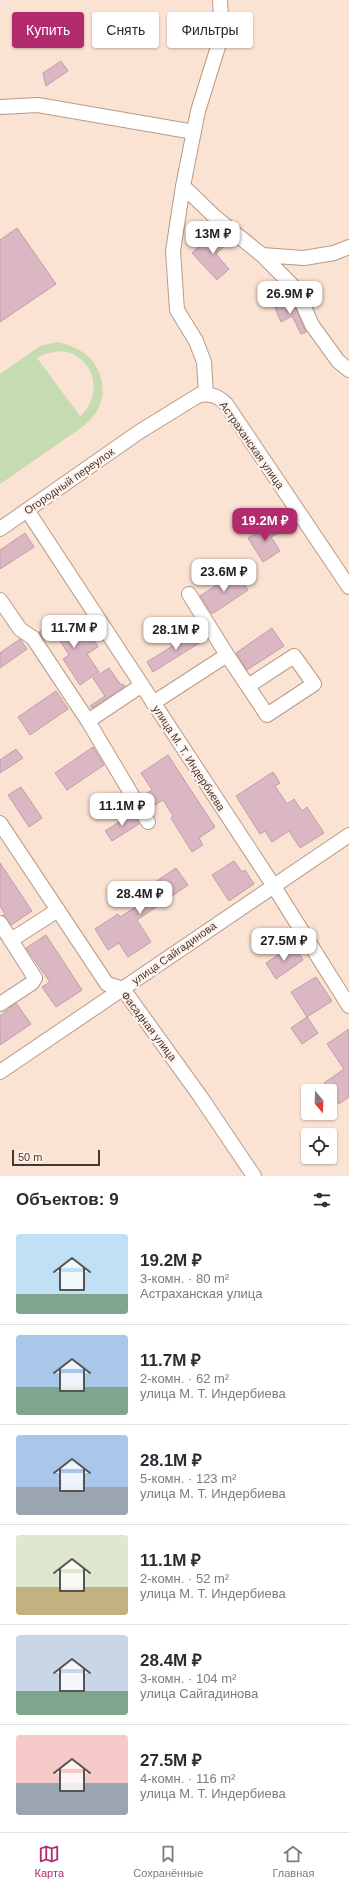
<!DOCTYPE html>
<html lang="ru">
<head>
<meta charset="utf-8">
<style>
	body { margin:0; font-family:Arial,sans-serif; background:#f7f7f7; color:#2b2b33; height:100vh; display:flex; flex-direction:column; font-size:15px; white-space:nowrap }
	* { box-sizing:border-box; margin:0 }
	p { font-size:13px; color:#7c7c81 }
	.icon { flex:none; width:22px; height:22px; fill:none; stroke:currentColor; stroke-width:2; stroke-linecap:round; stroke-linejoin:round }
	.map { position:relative; height:1176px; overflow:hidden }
	.details { display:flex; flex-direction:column; background:#fff; flex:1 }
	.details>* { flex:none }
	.top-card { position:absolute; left:12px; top:12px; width:325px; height:36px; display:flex; gap:8px }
	.needle { width:26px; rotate:161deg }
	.buttons { position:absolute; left:301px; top:1084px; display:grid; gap:8px }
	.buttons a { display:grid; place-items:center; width:36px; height:36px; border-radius:4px; background:#fff; box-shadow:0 1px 3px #0004; font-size:20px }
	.scale { position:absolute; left:12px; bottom:10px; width:88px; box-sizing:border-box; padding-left:4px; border:2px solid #433830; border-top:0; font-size:11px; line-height:14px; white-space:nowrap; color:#433830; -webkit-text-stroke:3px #fff3eb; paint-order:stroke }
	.price { position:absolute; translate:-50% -34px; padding:0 9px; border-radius:8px; background:#fff; color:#222; font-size:13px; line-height:26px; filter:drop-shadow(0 1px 2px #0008) }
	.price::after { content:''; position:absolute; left:50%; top:24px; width:12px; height:9px; margin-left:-6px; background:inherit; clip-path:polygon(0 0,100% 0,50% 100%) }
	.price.on { background:#b22b6e; color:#fff }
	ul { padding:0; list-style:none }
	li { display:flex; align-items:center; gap:12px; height:100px; padding:0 16px }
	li+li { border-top:1px solid #e1e1e2 }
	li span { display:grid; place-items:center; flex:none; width:112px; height:80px; border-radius:4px; color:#555 }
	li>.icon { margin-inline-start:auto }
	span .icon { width:48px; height:48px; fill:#fffc; stroke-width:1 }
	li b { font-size:17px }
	h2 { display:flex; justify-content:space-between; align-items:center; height:48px; padding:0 16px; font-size:17px }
	.chip { padding:0 14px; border-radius:4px; background:#fff; box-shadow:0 1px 3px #0004; font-size:14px; line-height:36px }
	.chip.on { background:#b22b6e; color:#fff }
	.tab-bar { display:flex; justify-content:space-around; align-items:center; height:56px; border-top:1px solid #e1e1e2; background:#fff; font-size:11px; color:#7c7c81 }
	.tab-bar a { display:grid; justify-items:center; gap:2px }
	.tab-bar .on { color:#b22b6e }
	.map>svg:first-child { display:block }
</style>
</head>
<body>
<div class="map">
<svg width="349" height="1176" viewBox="0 0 349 1176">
	<rect width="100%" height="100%" fill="#fbe3d3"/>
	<path fill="#c7dbb1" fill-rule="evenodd" d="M 57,342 C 74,346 91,353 98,370 C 104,384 105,398 97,411 C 88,426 71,434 58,444 C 38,458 19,471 0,484 L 0,374 L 40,346 ZM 61,351 C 66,352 72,353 76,356 C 99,370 99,400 80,416 L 37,358 L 44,354 Z"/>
	<path fill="#dab7c2" stroke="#c09da8" d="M 104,25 L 121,33 L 106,44 L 102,37 Z
		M 61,61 L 68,71 L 46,86 L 43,73 Z
		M 17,228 L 56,284 L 0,322 L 0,240 Z
		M 218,230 L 229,242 L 216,254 L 229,269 L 217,280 L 192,253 Z
		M 292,300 L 306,332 L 301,334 L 292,316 L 281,322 L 275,308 Z
		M 273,523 L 279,533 L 271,537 L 280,551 L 263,562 L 248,538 Z
		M 25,533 L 34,547 L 0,569 L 0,550 Z
		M 236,572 L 248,590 L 212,614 L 200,596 Z
		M 61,618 L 69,630 L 78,624 L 89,641 L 93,639 L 98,647 L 87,654 L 99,672 L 80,685 L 63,659 L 69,655 L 55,633 L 44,640 L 39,632 Z
		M 272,628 L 284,646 L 247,670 L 236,653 Z
		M 198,630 L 204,640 L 153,672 L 147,662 Z
		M 20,639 L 27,649 L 0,668 L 0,653 Z
		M 109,668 L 121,685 L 123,684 L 125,686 L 92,708 L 90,706 L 105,696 L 93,678 Z
		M 56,691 L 68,709 L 30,735 L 18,717 Z
		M 93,747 L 104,765 L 67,790 L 55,773 Z
		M 16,749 L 23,758 L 0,773 L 0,760 Z
		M 168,755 L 215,827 L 199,838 L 203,845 L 192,852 L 171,818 L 173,816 L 163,800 L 150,808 L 142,796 L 152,790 L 141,773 Z
		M 273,772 L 280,783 L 275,786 L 287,804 L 294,799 L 302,811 L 307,807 L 324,833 L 300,848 L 289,831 L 272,842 L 265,831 L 260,834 L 236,796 Z
		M 21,787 L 42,818 L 29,827 L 8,795 Z
		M 133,813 L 139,824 L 112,841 L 105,831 Z
		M 234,861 L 242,872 L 245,870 L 254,884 L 229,901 L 212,875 Z
		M 0,863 L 32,911 L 11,925 L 3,915 L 5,914 L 0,906 Z
		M 176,868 L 188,885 L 137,920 L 151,942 L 128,957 L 119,943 L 108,950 L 95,929 L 118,914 L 120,917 L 142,903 L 136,895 Z
		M 46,935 L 82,990 L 56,1007 L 42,987 L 50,982 L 26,948 Z
		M 293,945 L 303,960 L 276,979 L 266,963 Z
		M 316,977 L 332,1001 L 307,1017 L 291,992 Z
		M 16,1003 L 31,1024 L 0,1045 L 0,1016 Z
		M 307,1017 L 318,1033 L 302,1044 L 291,1028 Z
		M 349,1029 L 349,1097 L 339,1104 L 324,1083 L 344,1069 L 327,1044 Z"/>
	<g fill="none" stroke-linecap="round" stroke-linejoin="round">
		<g stroke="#b79b88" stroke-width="16">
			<path id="minor" d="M 220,0 L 222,34 L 198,111 L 183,186 L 215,217 L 262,255 L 304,258 L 334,253 L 349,247
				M 0,107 L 38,105 L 194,132
				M 183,186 L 173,251 L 177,310 L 196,341 L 204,362 L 206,394
				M 262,255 L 296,289 L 312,325 L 338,361 L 349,370
				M 27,510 L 273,885 L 349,1006
				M 0,529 L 139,432 L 199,395 C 211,393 218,396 226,404 L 349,587
				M 0,600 L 20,629 L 33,638 L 88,721 L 148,822
				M 227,655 L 267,715 L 314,684 L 294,656 L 248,686
				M 153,703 L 227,655 L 189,594
				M 88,721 L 142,685
				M 0,823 L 107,984 L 123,989 L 200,1096 L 254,1176
				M 0,923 L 35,978 L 32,983 L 0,1004
				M 11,940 L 58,910
				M 0,1072 L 349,835"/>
		</g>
		<use href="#minor" stroke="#fff" stroke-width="14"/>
	</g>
	<g text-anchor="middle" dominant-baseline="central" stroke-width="4" stroke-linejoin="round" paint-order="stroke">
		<g font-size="11" fill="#433830" stroke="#fff3eb">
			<text transform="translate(252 445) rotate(55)">Астраханская улица</text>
			<text transform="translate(69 481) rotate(-35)">Огородный переулок</text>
			<text transform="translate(189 758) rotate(57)">улица М. Т. Индербиева</text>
			<text transform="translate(174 953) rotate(-35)">улица Сайгадинова</text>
			<text transform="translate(149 1026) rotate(53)">Фасадная улица</text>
		</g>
	</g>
</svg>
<div class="buttons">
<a><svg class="needle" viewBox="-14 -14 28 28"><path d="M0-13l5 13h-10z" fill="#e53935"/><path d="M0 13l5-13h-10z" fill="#7c7c81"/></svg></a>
<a><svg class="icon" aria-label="locate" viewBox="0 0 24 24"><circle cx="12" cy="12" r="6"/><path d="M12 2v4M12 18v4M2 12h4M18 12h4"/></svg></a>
</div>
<div class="scale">50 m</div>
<b class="price" style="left:213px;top:255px">13M ₽</b>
<b class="price" style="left:290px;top:315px">26.9M ₽</b>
<b class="price on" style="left:265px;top:542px">19.2M ₽</b>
<b class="price" style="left:224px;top:593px">23.6M ₽</b>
<b class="price" style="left:74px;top:649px">11.7M ₽</b>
<b class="price" style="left:176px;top:651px">28.1M ₽</b>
<b class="price" style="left:122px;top:827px">11.1M ₽</b>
<b class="price" style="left:140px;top:915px">28.4M ₽</b>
<b class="price" style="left:284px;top:962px">27.5M ₽</b>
<div class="top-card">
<a class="chip on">Купить</a>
<a class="chip">Снять</a>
<a class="chip">Фильтры</a>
</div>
</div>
<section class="details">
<h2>Объектов: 9<svg class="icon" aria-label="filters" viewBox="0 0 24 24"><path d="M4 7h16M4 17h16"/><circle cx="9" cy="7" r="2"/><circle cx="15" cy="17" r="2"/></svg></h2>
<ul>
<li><span style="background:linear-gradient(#bfe0f5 75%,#7fa58c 0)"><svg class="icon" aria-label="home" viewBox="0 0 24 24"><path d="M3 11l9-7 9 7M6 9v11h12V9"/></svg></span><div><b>19.2M ₽</b><p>3-комн. · 80 m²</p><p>Астраханская улица</p></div></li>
<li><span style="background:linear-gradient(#a9c7e8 65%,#7fa58c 0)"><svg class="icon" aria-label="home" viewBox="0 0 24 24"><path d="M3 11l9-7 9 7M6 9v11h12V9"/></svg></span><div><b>11.7M ₽</b><p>2-комн. · 62 m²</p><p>улица М. Т. Индербиева</p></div></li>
<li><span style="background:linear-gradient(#a9c7e8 65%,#9aa5b1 0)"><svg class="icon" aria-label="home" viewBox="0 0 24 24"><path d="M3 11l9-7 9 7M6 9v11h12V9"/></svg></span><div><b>28.1M ₽</b><p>5-комн. · 123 m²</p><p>улица М. Т. Индербиева</p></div></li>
<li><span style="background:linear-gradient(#dfe7d0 65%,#c2b280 0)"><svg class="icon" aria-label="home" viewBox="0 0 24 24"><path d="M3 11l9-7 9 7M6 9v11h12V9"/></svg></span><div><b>11.1M ₽</b><p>2-комн. · 52 m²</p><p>улица М. Т. Индербиева</p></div></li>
<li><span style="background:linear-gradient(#c9d6e8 70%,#7fa58c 0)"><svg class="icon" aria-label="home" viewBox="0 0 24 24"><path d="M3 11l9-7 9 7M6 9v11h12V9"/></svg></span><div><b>28.4M ₽</b><p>3-комн. · 104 m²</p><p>улица Сайгадинова</p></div></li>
<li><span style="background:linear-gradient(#f6c9c9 60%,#9aa5b1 0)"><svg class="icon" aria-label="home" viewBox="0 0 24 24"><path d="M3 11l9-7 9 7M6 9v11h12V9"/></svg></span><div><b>27.5M ₽</b><p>4-комн. · 116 m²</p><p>улица М. Т. Индербиева</p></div></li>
</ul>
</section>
<nav class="tab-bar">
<a class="on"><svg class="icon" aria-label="map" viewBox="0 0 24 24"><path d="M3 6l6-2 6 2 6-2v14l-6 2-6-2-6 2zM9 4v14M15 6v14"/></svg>Карта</a>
<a><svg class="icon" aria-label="saved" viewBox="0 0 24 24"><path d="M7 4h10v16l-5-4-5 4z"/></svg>Сохранённые</a>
<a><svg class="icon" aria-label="home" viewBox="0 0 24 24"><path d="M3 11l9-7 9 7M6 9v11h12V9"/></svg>Главная</a>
</nav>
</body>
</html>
